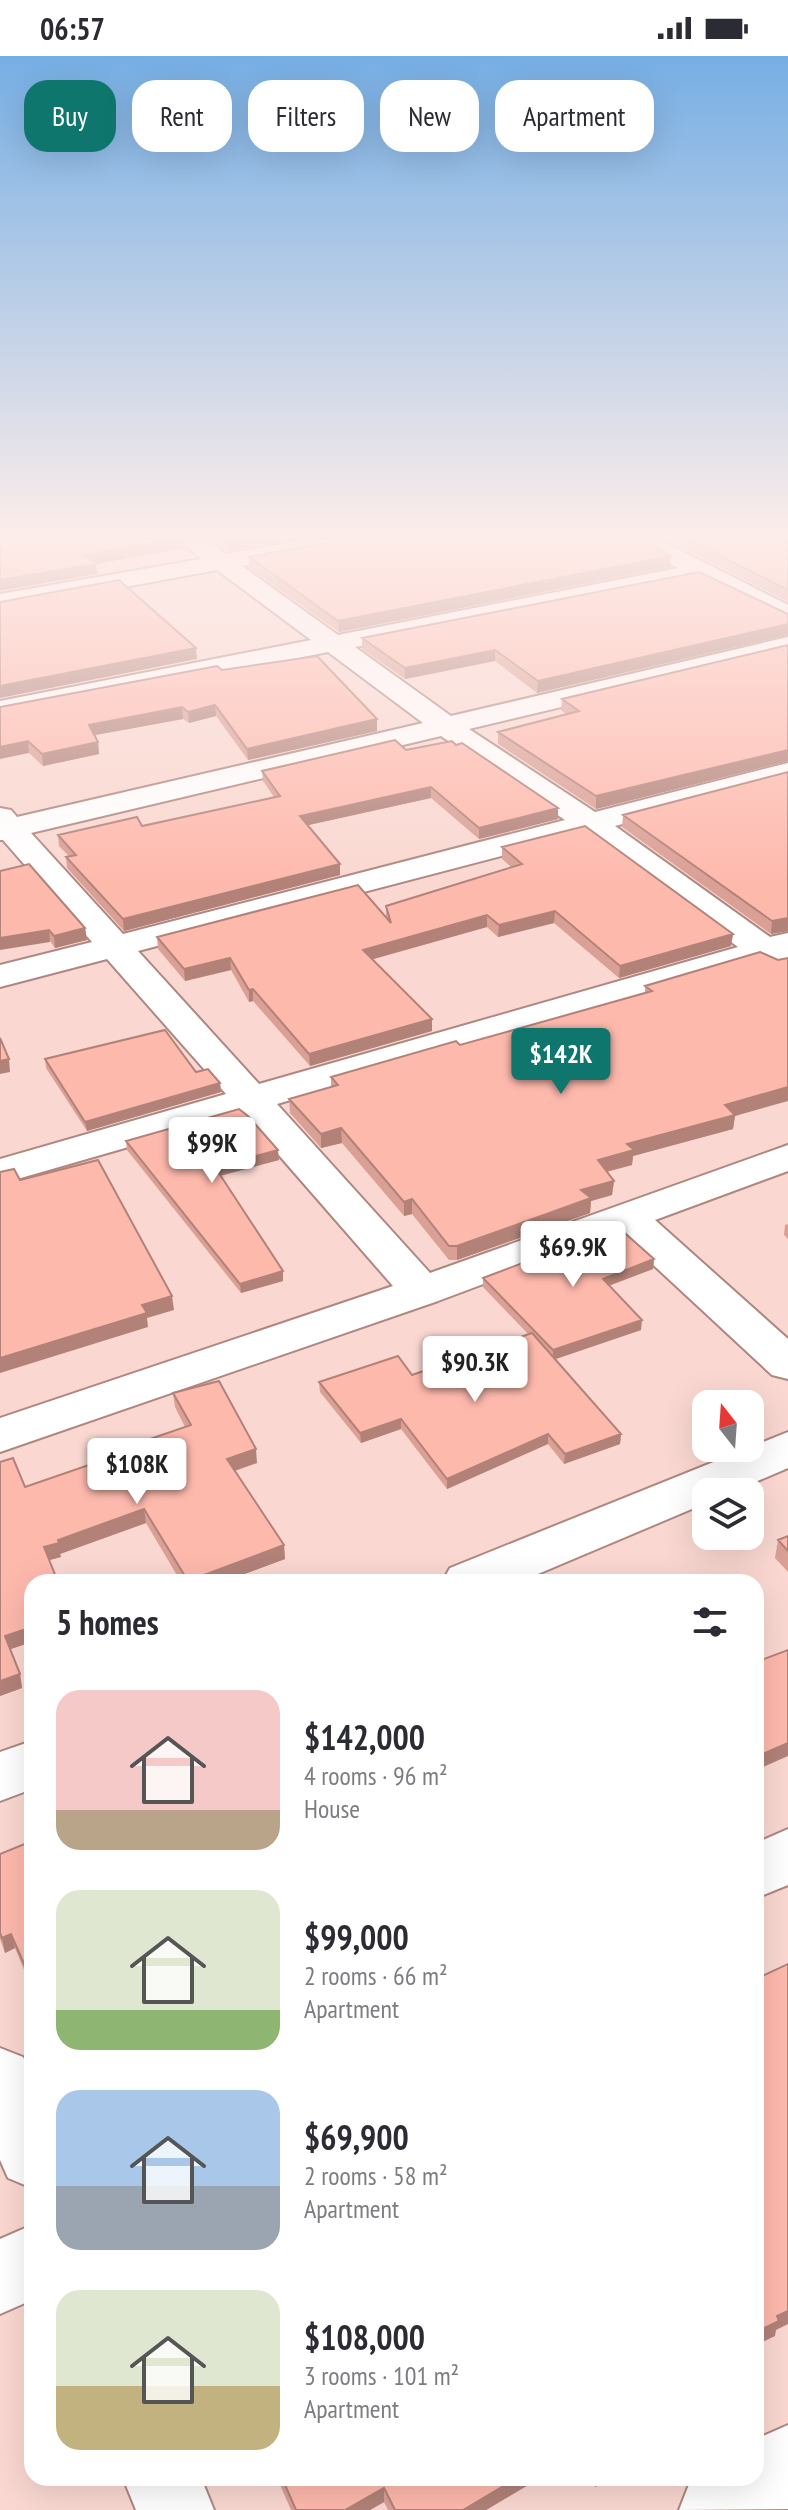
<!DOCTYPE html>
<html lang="en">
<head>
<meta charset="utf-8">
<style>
	body { margin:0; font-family:"PT Sans Narrow",sans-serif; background:#f2f2f3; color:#2b2b33; height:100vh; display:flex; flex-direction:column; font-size:30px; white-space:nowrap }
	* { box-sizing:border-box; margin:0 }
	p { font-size:26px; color:#7c7c81 }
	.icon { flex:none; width:44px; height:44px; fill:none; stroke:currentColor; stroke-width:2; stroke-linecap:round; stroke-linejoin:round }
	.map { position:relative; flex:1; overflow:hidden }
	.panel { position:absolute; left:24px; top:1518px; width:740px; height:912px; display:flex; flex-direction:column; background:#fff; border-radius:24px; box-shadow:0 8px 32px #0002 }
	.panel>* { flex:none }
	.top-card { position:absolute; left:24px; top:24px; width:740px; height:72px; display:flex; gap:16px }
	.needle { width:52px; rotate:343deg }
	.buttons { position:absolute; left:692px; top:1334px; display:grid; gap:16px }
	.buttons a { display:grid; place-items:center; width:72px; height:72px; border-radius:16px; background:#fff; box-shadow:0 8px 32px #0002; font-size:40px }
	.price { position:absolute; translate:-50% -68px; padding:0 18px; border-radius:8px; background:#fff; color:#222; font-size:26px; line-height:52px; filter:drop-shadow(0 2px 4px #0008) }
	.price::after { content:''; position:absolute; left:50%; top:48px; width:24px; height:18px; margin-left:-12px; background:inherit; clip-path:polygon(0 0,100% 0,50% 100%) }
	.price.current { background:#0f766e; color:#fff }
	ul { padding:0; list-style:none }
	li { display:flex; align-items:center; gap:24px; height:200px; padding:0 32px }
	li span { display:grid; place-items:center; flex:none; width:224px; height:160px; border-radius:24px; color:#555 }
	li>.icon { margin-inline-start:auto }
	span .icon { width:96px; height:96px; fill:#fffc; stroke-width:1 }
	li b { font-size:34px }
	h2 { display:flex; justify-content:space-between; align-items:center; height:96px; padding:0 32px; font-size:34px }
	.chip { padding:0 28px; border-radius:24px; background:#fff; box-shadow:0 8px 32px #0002; font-size:28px; line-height:72px }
	.chip.current { background:#0f766e; color:#fff }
	.status { display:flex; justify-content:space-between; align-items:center; height:56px; padding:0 40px; background:#fff; direction:ltr }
	.status svg { height:22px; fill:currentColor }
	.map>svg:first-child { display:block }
</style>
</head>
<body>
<div class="status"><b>06:57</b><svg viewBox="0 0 49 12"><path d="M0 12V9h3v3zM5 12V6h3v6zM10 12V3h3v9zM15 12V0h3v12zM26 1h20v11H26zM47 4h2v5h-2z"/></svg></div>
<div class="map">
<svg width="788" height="2454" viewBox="0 0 788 2454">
	<rect width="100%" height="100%" fill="#fad8d1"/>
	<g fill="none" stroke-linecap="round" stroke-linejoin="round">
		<g stroke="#ae8780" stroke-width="4">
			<path id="minor" d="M 179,483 L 206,483 L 226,498 L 308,483 L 361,483 L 350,490 L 242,510 L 338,579 L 678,512 L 628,483 L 658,483 L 788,549 L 788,567 L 698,523 L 355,591 L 451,660 L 788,581 L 788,597 L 469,673 L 595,756 L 788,707 L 788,725 L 615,770 L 770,881 L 788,877 L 788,914 C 776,916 769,913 759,906 L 277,1048 L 430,1217 L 788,1089 L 788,1115 L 655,1164 L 788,1283 L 788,1323 L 772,1319 L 619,1177 L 438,1245 L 0,1396 L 0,1362 L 393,1230 L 243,1058 L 0,1128 L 0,1103 L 226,1038 L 107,903 L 0,931 L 0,909 L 92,886 L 3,784 L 0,784 L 0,752 L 11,754 L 17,761 L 423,667 L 328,596 L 0,661 L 0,645 L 311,584 L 217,514 L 0,554 L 0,538 L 201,503 ZM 441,680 L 565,764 L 123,878 L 31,777 ZM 585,778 L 738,891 L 259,1028 L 138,895 Z
				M 788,1376 L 788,1412 L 732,1436 L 706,1436 L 706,1447 L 519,1526 L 442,1526 L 450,1512 Z
				M 32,1685 L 32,1733 L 0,1745 L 0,1696 Z
				M 788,1773 L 788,1829 L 756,1842 L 756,1787 Z
				M 0,1992 L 23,2001 L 32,2021 L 32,2132 L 8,2122 L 0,2104 Z
				M 32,2169 L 32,2244 L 0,2258 L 0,2183 Z
				M 788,2369 L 788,2453 L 679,2454 L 690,2426 L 697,2422 L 756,2422 L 756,2383 Z
				M 123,2422 L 201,2422 L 214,2454 L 136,2454 Z"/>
		</g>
		<use href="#minor" fill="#fff" fill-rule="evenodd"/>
	</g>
	<path fill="#da9f95" d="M 211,483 L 289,483 L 227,495 Z
		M 666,483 L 788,483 L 788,546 Z
		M 249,501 L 670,511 L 339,576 L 249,512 Z
		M 788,558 L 537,637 L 495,605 L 405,623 L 362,593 L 362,582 Z
		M 788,589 L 788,705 L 596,753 L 498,688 L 498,676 L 567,659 L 561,654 L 562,643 Z
		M 222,614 L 377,663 L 377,675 L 248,704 L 216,660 L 189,667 L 183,663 L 95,679 L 98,686 L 99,698 L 43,710 L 29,697 L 0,651 Z
		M 406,694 L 558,763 L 479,783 L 431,742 L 307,769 L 340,819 L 124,875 L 67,812 L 66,801 L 69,800 L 59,790 L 58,779 L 142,770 L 274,741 L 263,725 L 262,715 Z
		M 623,759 L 788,875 L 771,878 L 622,771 Z
		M 502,791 L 733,878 L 731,890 L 619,922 L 554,867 L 498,881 L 487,871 L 373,903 L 432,975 L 310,1010 L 253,945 L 249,946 L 231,914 L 185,925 L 158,893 L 157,881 L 386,861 L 386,850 L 511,811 L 502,803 Z
		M 0,815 L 85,872 L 87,884 L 55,892 Z
		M 778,904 L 735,1060 L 733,1073 L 633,1100 L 632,1109 L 607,1116 L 614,1125 L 612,1139 L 591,1145 L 590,1157 L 457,1204 L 449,1204 L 412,1158 L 404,1160 L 342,1087 L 321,1092 L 290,1057 L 289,1043 L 331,1031 L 331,1021 L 460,989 L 645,938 L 645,930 Z
		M 45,1003 L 196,1016 L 220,1027 L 221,1036 L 87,1075 L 46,1012 Z
		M 126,1085 L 279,1104 L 221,1119 L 283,1225 L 241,1237 L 127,1094 Z
		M 788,1168 L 788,1183 L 784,1179 L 785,1169 Z
		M 654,1203 L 653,1213 L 609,1230 L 641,1274 L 555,1303 L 621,1378 L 620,1388 L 564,1408 L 548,1388 L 447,1433 L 401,1373 L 361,1387 L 320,1336 L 319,1326 L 412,1319 L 528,1278 L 483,1231 L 483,1222 Z
		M 173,1337 L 257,1407 L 235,1415 L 284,1489 L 285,1503 L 223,1526 L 181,1526 L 146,1467 L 60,1498 L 61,1501 L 49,1504 L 32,1526 L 32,1586 L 10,1593 L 20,1618 L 22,1632 L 0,1640 L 0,1406 L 25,1431 L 116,1400 L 115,1395 L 185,1371 L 175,1351 Z
		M 788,1480 L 788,1516 L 775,1502 L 778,1484 Z
		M 32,1785 L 32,1933 L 15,1892 L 5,1897 L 0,1883 L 0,1798 Z
		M 277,2422 L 540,2422 L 486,2454 L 388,2454 L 384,2446 L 370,2454 L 291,2454 Z
		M 590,2422 L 613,2422 L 595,2431 Z"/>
	<path fill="#b28279" d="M 172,483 L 183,483 L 184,492 L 96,508 L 97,518 L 0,535 L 0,524 L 85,499 Z
		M 232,483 L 289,483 L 227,495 L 226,485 Z
		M 671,500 L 670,511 L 339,576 L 338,565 Z
		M 788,568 L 788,579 L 537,637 L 538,625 Z
		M 196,592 L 197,603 L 0,642 L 0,630 Z
		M 495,594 L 495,605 L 405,623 L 405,612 Z
		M 215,649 L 216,660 L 189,667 L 188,656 Z
		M 182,651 L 183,663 L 90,680 L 89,669 Z
		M 377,663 L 377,675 L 248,704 L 247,693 Z
		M 28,685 L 29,697 L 0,703 L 0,691 Z
		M 98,686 L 99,698 L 43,710 L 42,698 Z
		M 788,694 L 788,705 L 596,753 L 596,740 Z
		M 431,731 L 431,742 L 300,771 L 300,760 Z
		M 558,752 L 558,763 L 479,783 L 479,772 Z
		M 340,808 L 340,819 L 124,875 L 123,863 Z
		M 555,855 L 554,867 L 498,881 L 499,869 Z
		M 487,859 L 487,871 L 363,906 L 363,894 Z
		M 788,862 L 788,875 L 771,878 L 772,865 Z
		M 85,872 L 87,884 L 55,892 L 54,880 Z
		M 49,874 L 50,886 L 0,894 L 0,882 Z
		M 733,878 L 731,890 L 619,922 L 620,910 Z
		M 230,902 L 231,914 L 185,925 L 184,913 Z
		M 253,933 L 253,945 L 249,946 L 249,934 Z
		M 432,963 L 432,975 L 310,1010 L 309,998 Z
		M 9,1003 L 10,1016 L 0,1018 L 0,1005 Z
		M 220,1027 L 221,1036 L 87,1075 L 85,1066 Z
		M 788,1031 L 788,1045 L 735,1060 L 733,1073 L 633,1100 L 632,1109 L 597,1118 L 598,1104 L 627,1088 L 725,1049 Z
		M 341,1072 L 342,1087 L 321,1092 L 321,1078 Z
		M 278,1094 L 279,1104 L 216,1121 L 215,1111 Z
		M 614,1125 L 612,1139 L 591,1145 L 590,1157 L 457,1204 L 457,1190 L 581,1134 Z
		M 412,1143 L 412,1158 L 404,1160 L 404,1146 Z
		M 654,1203 L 653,1213 L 602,1232 L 603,1223 Z
		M 283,1215 L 283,1225 L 241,1237 L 240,1228 Z
		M 172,1240 L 174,1254 L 147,1262 L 148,1271 L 0,1317 L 0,1302 L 142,1249 Z
		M 642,1264 L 641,1274 L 553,1304 L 553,1294 Z
		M 401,1363 L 401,1373 L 361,1387 L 360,1377 Z
		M 548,1378 L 548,1388 L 447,1433 L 447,1423 Z
		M 621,1378 L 620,1388 L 564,1408 L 565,1398 Z
		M 256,1393 L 257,1407 L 228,1417 L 227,1403 Z
		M 144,1453 L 146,1467 L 60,1498 L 61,1501 L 46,1505 L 44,1491 L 58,1484 Z
		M 284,1489 L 285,1503 L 223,1526 L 188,1526 L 188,1525 Z
		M 32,1571 L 32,1586 L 8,1594 L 5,1580 Z
		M 20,1618 L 22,1632 L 0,1640 L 0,1625 Z
		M 788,1687 L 788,1700 L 756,1714 L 756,1701 Z
		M 11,1878 L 15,1892 L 5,1897 L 2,1882 Z
		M 788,2255 L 788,2268 L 776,2274 L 775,2280 L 756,2289 L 756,2276 L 777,2260 Z
		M 517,2422 L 540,2422 L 486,2454 L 463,2454 Z
		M 596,2422 L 613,2422 L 595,2431 Z
		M 384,2432 L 384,2446 L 370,2454 L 345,2454 Z"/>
	<path fill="#feb9ad" stroke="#b28279" stroke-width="2" d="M 0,483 L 172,483 L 85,499 L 96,508 L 0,524 Z
		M 346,483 L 641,483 L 671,500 L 338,565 L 249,501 Z
		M 687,483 L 788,483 L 788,534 Z
		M 699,516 L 788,558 L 788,568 L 538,625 L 495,594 L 405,612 L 362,582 Z
		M 119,524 L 196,592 L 0,630 L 0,546 Z
		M 788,589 L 788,694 L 596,740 L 498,676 L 579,655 L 562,643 Z
		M 317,600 L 377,663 L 247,693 L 215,649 L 188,656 L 182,651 L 89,669 L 98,686 L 42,698 L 28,685 L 0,691 L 0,651 L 217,610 L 222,614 Z
		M 395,684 L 406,694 L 452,685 L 456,689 L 462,687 L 558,752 L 479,772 L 431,731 L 300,760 L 340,808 L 123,863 L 66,801 L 76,799 L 58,779 L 137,761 L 142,770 L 280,740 L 262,715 Z
		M 788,716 L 788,862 L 772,865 L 623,759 Z
		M 585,770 L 733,878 L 620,910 L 555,855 L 499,869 L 487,859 L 363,894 L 432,963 L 309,998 L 253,933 L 249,934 L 230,902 L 184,913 L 157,881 L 358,829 L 391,867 L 386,850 L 522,808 L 502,791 Z
		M 29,808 L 85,872 L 54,880 L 49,874 L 0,882 L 0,815 Z
		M 760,896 L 778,904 L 788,902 L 788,1031 L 725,1049 L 735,1059 L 627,1088 L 634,1094 L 598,1104 L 614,1125 L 581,1134 L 591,1142 L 457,1190 L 449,1190 L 412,1143 L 404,1146 L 341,1072 L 321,1078 L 289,1043 L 338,1029 L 331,1021 L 456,985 L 460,989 L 652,935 L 645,930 Z
		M 165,974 L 196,1016 L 208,1013 L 220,1027 L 85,1066 L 45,1003 Z
		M 0,982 L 9,1003 L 0,1005 Z
		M 239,1053 L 248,1060 L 278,1094 L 215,1111 L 283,1215 L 240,1228 L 126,1085 Z
		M 98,1104 L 172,1240 L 142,1249 L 147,1257 L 0,1302 L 0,1116 L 14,1113 L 20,1124 Z
		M 618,1171 L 654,1203 L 603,1223 L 642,1264 L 553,1294 L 483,1222 Z
		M 532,1277 L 621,1378 L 565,1398 L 548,1378 L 447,1423 L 401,1363 L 360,1377 L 319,1326 L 398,1300 L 412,1319 Z
		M 219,1325 L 256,1393 L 227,1403 L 284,1489 L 188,1525 L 144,1453 L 58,1484 L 59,1487 L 44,1491 L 58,1526 L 32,1526 L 32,1571 L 5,1580 L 20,1618 L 0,1625 L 0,1406 L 13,1402 L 25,1431 L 118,1399 L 115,1395 L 191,1369 L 173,1337 Z
		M 788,1480 L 788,1495 L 778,1484 Z
		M 788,1594 L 788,1687 L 756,1701 L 756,1606 Z
		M 32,1785 L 32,1926 L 11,1878 L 2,1882 L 0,1877 L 0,1798 Z
		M 788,1908 L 788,2255 L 777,2260 L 779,2265 L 756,2276 L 756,1923 Z
		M 282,2422 L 517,2422 L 463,2454 L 395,2454 L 384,2432 L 345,2454 L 296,2454 Z"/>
	<linearGradient id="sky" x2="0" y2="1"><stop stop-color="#76aee4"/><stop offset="0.58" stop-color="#fdedea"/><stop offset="1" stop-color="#fdedea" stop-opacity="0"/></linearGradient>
	<rect width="788" height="827" fill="url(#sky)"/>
</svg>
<div class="buttons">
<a><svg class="needle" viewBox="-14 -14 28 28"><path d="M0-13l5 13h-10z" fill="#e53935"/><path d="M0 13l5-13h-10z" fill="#7c7c81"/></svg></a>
<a><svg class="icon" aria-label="layers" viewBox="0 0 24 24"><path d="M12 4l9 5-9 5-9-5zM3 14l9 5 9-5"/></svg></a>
</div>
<b class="price current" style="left:561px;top:1040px">$142K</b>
<b class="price" style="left:212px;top:1129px">$99K</b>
<b class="price" style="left:573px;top:1233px">$69.9K</b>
<b class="price" style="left:475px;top:1348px">$90.3K</b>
<b class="price" style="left:137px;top:1450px">$108K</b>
<div class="top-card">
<a class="chip current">Buy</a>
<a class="chip">Rent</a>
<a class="chip">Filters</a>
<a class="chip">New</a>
<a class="chip">Apartment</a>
</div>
<section class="panel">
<h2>5 homes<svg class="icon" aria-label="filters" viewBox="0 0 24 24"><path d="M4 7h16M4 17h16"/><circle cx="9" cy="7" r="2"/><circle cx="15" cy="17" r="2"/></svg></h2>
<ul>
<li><span style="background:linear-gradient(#f6c9c9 75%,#b9a48a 0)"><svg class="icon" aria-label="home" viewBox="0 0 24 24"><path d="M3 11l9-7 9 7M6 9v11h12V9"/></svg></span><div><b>$142,000</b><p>4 rooms · 96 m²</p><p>House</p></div></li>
<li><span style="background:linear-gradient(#dfe7d0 75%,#8fb573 0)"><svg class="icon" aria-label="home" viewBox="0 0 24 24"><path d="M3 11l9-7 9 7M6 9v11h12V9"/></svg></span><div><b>$99,000</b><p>2 rooms · 66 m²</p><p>Apartment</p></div></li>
<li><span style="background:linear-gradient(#a9c7e8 60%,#9aa5b1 0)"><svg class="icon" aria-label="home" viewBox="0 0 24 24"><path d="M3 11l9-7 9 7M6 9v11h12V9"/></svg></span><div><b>$69,900</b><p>2 rooms · 58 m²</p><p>Apartment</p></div></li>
<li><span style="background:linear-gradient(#dfe7d0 60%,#c2b280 0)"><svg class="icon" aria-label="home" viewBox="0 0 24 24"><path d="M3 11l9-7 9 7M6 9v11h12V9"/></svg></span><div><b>$108,000</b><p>3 rooms · 101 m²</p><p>Apartment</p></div></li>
</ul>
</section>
</div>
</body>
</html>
